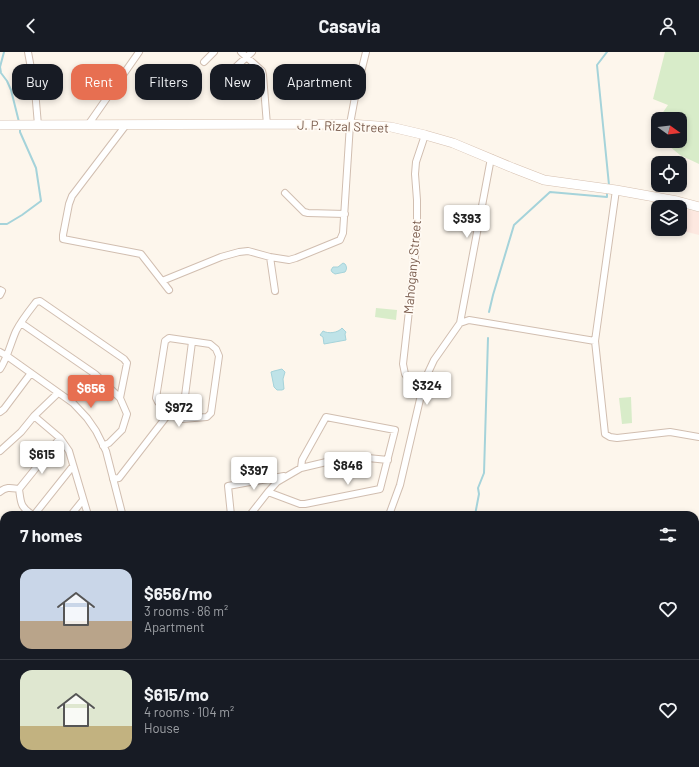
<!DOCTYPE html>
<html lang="en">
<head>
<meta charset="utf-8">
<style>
	body { margin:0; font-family:Barlow,sans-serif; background:#242831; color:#f1f3f6; height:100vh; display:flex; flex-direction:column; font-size:15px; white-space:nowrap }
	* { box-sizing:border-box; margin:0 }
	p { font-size:13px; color:#9ea1a6 }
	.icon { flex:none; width:22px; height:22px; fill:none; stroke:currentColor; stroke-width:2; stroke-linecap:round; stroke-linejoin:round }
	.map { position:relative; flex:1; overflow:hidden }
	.side { position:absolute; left:0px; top:459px; width:699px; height:256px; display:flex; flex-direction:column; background:#171b24; border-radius:12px 12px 0 0; box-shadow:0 2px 6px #0003 }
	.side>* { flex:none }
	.banner { position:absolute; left:12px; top:12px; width:400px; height:36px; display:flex; gap:8px }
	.needle { width:26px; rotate:105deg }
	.fabs { position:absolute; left:651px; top:60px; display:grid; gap:8px }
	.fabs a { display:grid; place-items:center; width:36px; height:36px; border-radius:8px; background:#171b24; box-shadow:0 2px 6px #0003; font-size:20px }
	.price { position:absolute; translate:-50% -34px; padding:0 9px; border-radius:4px; background:#fff; color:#222; font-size:13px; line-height:26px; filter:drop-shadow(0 1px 2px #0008) }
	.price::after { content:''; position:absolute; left:50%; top:24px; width:12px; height:9px; margin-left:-6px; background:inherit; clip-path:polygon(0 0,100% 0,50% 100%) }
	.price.on { background:#e76f51; color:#fff }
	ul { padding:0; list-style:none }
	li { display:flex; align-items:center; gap:12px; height:100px; padding:0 20px }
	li+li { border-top:1px solid #363941 }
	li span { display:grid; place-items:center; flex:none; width:112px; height:80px; border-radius:12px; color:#555 }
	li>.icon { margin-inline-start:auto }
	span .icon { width:48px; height:48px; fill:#fffc; stroke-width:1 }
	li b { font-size:17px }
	h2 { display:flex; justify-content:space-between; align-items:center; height:48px; padding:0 20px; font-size:17px }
	.chip { padding:0 14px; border-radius:12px; background:#171b24; box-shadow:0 2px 6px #0003; font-size:14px; line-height:36px }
	.chip.on { background:#e76f51; color:#fff }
	header { display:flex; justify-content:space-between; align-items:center; height:52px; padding:0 20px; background:#171b24; font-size:18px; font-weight:700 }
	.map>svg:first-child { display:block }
</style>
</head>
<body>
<header><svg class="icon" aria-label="back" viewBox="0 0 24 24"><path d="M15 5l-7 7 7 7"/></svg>Casavia<svg class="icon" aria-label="person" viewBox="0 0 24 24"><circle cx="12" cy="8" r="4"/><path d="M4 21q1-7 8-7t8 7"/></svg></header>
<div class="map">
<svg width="699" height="715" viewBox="0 0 699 715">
	<rect width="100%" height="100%" fill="#fdf6ec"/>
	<path fill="#fde8e0" d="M 685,157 L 699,160 L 699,183 L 679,178 Z"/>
	<path fill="#d8ecc9" d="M 665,0 L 699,0 L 699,112 L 680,103 L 663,89 L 680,89 L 680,67 L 660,67 L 659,66 L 668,53 L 653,47 Z
		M 376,256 L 397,258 L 396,268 L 375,265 Z
		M 631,345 L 632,371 L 622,372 L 619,346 Z"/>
	<path fill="#bfe3e8" stroke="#a5d3da" d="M 343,211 L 345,212 C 347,215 347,217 345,220 L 335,222 L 332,220 L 331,218 L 333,215 L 338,215 Z
		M 342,276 L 346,280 L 345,282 L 346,288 L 324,292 L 323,285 L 320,283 L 323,279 C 328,282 338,281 342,276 Z
		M 282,317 L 285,320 L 283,327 L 284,337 L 282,338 L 277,338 L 274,335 L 271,320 L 274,319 Z"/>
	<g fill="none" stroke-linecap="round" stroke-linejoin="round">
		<path stroke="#a5d3da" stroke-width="2" d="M 4,0 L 0,15 L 1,21 L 7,29 L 11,38 L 19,70
			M 607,0 L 597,13 L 609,133
			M 0,172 L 7,172 L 22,163 L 41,149 L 36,116 L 20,80 L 20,76
			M 489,260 L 493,243 L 514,173 L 550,140 L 607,145 L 607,141
			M 475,463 L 479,442 L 478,436 L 484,421 L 488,286
			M 598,711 L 599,715"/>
		<g stroke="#d1beb0" stroke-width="8">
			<path id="street" d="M 28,0 L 35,38 L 38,73
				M 241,0 L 262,19 L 263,23 L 267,73
				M 204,10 L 214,0
				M 225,25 L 252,0
				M 88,73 L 139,0
				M 126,73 L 72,144 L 69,152 L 63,183 L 63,187 L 141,202 L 162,229 L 221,205 L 239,200 L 248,199 L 270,205 L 289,208 L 296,206 L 340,188 L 343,181 L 350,72 L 355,45 L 366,0
				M 616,138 L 595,289 L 605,382 L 610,385 L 617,386 L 670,380 L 699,385
				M 285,141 L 304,160 L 308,161 L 345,162
				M 270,205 L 275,239
				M 162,229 L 169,238
				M 0,238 L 2,239 L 0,243
				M 21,271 L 95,322 L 120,346 L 127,362 L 122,378 L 109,391 L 103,394
				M 460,271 L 491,106
				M 169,286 L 210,292 L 216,297 L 219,304 L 211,361 L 207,365 L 182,367 L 177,365 L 158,350 L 156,346 L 165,289 Z
				M 0,300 L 7,304 L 73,351 L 87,366 L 96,379 L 106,399 L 122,461 L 124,463
				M 0,317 C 7,307 11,290 16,279 C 21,269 29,259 36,250 L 40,249 L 124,307 L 127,311 L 120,346
				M 421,343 L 405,322 L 403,312 L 415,205 L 417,173 L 417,148 L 415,122 L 416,110 L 425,83
				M 0,360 L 4,357 L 31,321
				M 34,364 L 60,386 L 69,399 L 88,463
				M 182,367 L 192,290
				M 0,399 L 21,380 L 34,364 L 58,341
				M 113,427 L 119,426 L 170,360
				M 0,440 C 6,434 12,436 19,437
				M 268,440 L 300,452 L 305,452 L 380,437 L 395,378 L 326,365 L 302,408 L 301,416
				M 33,463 C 20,455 21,451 19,437 L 60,386
				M 34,463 L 73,414
				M 71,463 L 83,448
				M 231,463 L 228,434 L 284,424
				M 250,463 L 268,440 L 277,430 L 301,416 L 339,407 L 358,405 L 388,408
				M 389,463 L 400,433 L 421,343 L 427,323 L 434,308 L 460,271 L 469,268 L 595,289
				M 0,478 L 4,481
				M 0,520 L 4,523
				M 0,587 L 4,584
				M 113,715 L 115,711
				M 163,715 L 164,711"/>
		</g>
		<g stroke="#d6c0b0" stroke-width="10">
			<path id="secondary" d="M 0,73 L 350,72 L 391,75 L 425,83 L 453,91 L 513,116 L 544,128 L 616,138 L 677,149 L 699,155"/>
		</g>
		<use href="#street" stroke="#fff" stroke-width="6"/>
		<use href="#secondary" stroke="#fff" stroke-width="9"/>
	</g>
	<g text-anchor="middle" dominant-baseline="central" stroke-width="3.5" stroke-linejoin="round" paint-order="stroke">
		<g font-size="13" fill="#7a5c4d" stroke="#fffaf3">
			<text transform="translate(343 74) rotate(2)">J. P. Rizal Street</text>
			<text transform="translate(412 215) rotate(-85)">Mahogany Street</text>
		</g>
	</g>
</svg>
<div class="fabs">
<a><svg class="needle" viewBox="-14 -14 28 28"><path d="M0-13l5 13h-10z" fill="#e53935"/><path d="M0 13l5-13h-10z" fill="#9ea1a6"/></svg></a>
<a><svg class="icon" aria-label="locate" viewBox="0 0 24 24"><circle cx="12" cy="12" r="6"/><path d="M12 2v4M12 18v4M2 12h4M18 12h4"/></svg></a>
<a><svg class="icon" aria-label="layers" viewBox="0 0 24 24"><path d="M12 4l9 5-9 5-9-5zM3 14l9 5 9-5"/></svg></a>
</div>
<b class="price" style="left:467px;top:187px">$393</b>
<b class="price" style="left:427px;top:354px">$324</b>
<b class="price on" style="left:91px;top:357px">$656</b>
<b class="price" style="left:179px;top:376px">$972</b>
<b class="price" style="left:42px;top:423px">$615</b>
<b class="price" style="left:348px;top:434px">$846</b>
<b class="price" style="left:254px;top:439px">$397</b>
<div class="banner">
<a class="chip">Buy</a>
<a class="chip on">Rent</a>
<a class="chip">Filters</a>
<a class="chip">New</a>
<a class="chip">Apartment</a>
</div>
<section class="side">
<h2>7 homes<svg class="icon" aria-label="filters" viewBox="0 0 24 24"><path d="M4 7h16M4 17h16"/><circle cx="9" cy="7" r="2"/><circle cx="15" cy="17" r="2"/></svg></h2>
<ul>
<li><span style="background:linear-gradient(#c9d6e8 65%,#b9a48a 0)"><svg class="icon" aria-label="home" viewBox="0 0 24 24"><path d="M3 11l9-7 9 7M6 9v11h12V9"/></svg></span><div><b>$656/mo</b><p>3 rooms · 86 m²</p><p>Apartment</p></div><svg class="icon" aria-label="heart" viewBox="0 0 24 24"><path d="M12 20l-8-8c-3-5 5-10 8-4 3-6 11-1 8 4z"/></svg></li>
<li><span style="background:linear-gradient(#dfe7d0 70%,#c2b280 0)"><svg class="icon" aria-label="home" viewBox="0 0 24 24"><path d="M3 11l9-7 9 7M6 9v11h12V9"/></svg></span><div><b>$615/mo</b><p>4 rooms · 104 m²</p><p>House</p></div><svg class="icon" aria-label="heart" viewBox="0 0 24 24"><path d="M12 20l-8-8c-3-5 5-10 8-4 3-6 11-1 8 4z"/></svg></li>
</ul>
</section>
</div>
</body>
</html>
